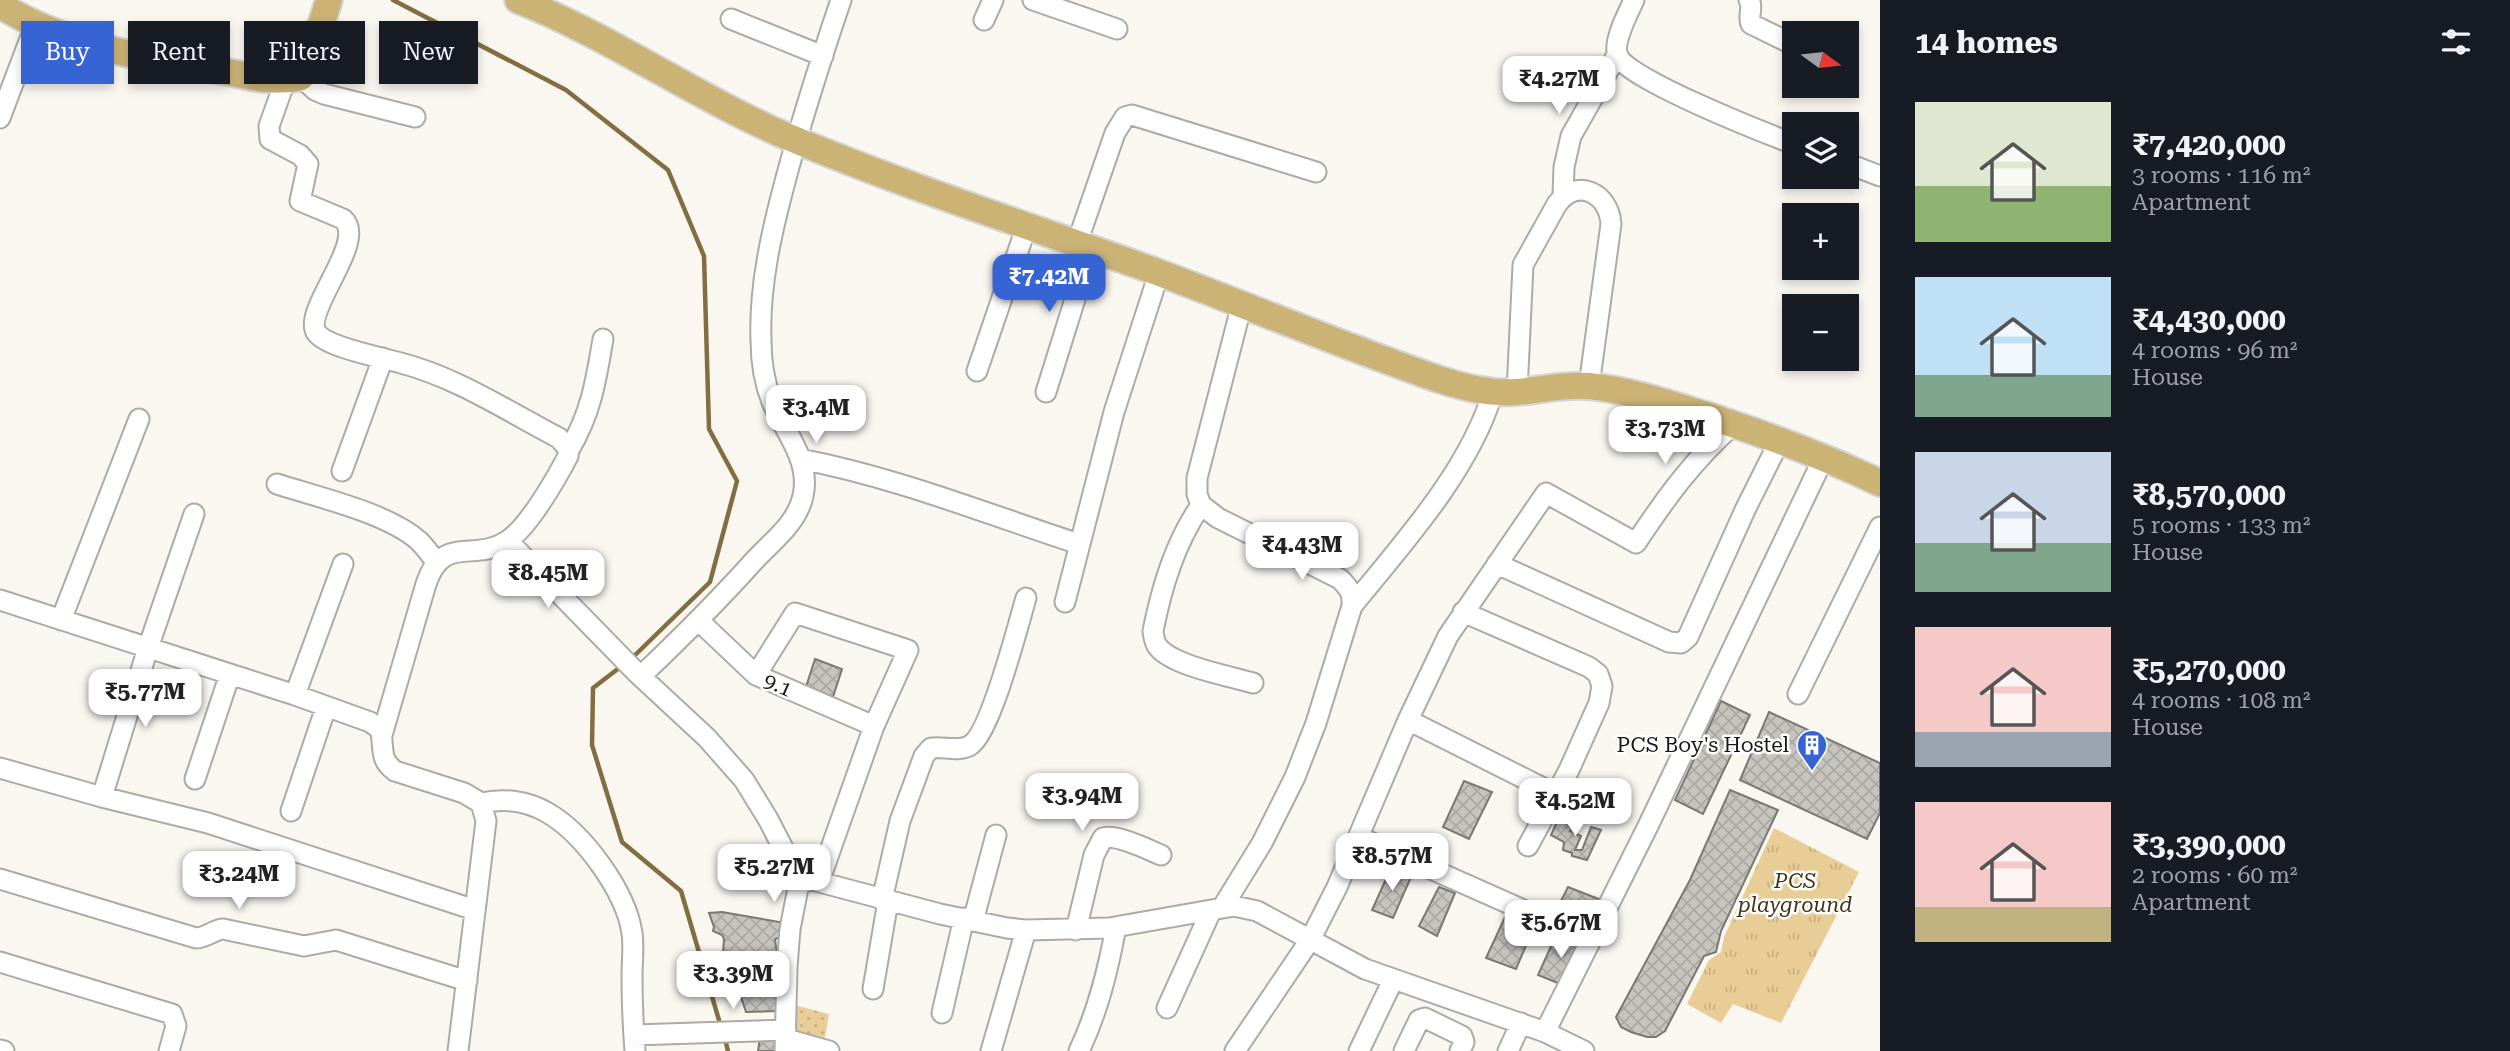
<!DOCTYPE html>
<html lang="en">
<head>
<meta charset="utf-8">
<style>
	body { margin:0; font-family:"Roboto Serif",serif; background:#20242c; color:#f1f3f6; height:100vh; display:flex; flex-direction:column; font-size:26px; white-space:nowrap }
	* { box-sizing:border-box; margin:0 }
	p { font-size:23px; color:#9ea1a6 }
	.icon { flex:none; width:38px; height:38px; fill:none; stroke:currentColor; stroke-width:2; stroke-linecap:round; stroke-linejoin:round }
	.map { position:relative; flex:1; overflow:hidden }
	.panel { display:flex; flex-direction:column; background:#171b24; width:630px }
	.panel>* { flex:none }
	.guide { position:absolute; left:21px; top:21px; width:665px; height:63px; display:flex; gap:14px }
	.needle { width:46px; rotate:105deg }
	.fabs { position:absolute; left:1782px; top:21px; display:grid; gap:14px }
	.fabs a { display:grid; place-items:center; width:77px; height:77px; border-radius:0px; background:#171b24; box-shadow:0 4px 10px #0003; font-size:35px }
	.price { position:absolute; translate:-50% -60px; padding:0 16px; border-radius:14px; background:#fff; color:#222; font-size:23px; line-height:46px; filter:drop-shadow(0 2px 4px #0008) }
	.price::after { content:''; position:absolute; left:50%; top:42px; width:21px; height:16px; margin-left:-10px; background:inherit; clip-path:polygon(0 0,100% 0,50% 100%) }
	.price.active { background:#3764d4; color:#fff }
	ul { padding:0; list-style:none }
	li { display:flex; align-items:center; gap:21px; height:175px; padding:0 35px }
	li span { display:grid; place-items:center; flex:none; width:196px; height:140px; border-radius:0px; color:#555 }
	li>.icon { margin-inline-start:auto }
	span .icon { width:84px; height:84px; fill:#fffc; stroke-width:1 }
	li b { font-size:30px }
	h2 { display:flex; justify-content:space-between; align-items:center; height:84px; padding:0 35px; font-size:30px }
	.chip { padding:0 24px; border-radius:0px; background:#171b24; box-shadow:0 4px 10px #0003; font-size:24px; line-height:63px }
	.chip.active { background:#3764d4; color:#fff }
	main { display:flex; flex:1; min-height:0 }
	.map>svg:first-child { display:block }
</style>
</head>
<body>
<main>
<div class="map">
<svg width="1880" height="1051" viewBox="0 0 1880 1051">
	<defs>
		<pattern id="grass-dots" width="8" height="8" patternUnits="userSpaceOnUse" patternTransform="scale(1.75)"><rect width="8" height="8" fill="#e8cd97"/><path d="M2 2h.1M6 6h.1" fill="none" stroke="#c6af81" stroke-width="1.8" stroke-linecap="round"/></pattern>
		<pattern id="park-tufts" width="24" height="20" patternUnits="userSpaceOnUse" patternTransform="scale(1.75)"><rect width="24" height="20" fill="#e8cd97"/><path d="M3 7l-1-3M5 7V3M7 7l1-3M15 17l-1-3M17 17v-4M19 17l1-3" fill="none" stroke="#c6af81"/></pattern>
		<pattern id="building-cross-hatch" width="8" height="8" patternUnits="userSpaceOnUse" patternTransform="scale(1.75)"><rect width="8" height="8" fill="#c7c4be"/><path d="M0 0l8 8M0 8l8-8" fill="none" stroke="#aaa8a3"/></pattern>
	</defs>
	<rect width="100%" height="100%" fill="#faf7f1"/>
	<path fill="url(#grass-dots)" d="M 790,1004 L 829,1014 L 823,1048 L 796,1042 Z"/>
	<path fill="url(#park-tufts)" d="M 1774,828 L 1859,872 L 1781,1023 L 1733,1004 L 1721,1023 L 1687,1004 L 1709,960 L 1721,952 L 1724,937 Z"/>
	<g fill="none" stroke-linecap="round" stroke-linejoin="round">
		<path stroke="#836e41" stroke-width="4.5" d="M 393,0 L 566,90 L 668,170 L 704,256 L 709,429 L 737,481 L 710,582 L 630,660
			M 623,665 L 593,688 L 592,745 L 622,842 L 681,891 L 721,1027
			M 725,1039 L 728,1051"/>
	</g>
	<path fill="url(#building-cross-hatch)" stroke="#7b7873" stroke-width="2" d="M 815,659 L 842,669 L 831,703 L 805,690 Z
		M 1721,701 L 1750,715 L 1703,814 L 1675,800 Z
		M 1769,712 L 1880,763 L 1880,813 L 1867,839 L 1740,780 Z
		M 1464,781 L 1492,792 L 1469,839 L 1443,827 Z
		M 1730,790 L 1778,810 L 1721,931 L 1716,952 L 1704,956 L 1665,1031 L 1656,1037 L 1647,1037 L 1631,1032 L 1621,1027 L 1616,1017 L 1690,880 Z
		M 1559,817 L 1576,822 L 1570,831 L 1581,836 L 1575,850 L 1582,850 L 1591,827 L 1601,830 L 1587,860 L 1572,856 L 1572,853 L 1563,850 L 1564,842 L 1551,835 Z
		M 1391,868 L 1411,877 L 1393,918 L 1372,910 Z
		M 1439,887 L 1455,893 L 1437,936 L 1419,926 Z
		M 1568,887 L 1604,901 L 1589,932 L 1552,919 Z
		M 722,912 L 785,923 L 782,937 L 775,939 L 777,955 L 780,959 L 779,974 L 734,976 L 728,953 L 723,953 L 724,939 L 722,935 L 713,931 L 714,927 L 709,913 Z
		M 1506,915 L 1533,929 L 1516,969 L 1486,958 Z
		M 1557,933 L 1584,946 L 1565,986 L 1538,975 Z
		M 735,979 L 778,979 L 776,1011 L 746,1012 Z
		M 760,1037 L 782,1042 L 780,1051 L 758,1051 Z"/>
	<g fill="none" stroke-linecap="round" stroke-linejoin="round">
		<g stroke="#adaba5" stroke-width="23">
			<path id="minor" d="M 1033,0 L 1117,29
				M 1634,0 C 1628,13 1612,43 1618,56 C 1627,79 1765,133 1794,144
				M 1749,0 C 1754,8 1747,16 1751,24 L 1794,45
				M 731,19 L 823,56
				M 984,20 L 993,0
				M 1846,66 L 1847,66
				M 301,77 L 315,90 L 324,94 L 415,117
				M 285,81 L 269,126 L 270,139 L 300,155 L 308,164 L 300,201 L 343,219 C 368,241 303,309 316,332 C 325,347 383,358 401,363 C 458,378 507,411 559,438 L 569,450 L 568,456 C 556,479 528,528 507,541 C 474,563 443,533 426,584 L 382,735
				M 0,118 L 36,23
				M 1846,163 L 1880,176
				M 1563,196 L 1564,167 L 1571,136 L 1617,55
				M 1077,243 L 1115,133 L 1125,117 L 1132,115 L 1316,172
				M 977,371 L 1027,225
				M 1046,392 L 1091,248
				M 1517,392 L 1523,265 L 1557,204 C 1577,177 1609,193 1611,224 L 1589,386
				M 569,450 C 591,413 596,381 603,339
				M 800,459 C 895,477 987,514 1079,544
				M 342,471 L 383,358
				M 277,484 C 317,497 388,513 419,541 C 425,547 431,555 436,562
				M 1201,505 C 1175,543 1162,586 1153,631 C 1154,637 1154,642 1158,647 C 1173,666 1230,676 1253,683
				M 508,541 L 637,673 L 707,738 L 744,780 L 768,819 L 801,883
				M 1497,564 L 1669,642 L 1681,643 L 1688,637 L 1745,510 L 1780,440
				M 0,600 L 295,695 L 370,722 L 380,729 C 385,746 378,759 395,771 L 464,793 L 481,803 L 486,821 L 458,1051
				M 1065,602 L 1114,412 L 1159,273
				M 1352,606 C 1404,542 1469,471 1493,392
				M 1463,612 L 1589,667 L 1598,674 L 1602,686 L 1599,703 L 1569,770 L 1528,846
				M 61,620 L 139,419
				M 698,620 L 756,675 L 874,726
				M 756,675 L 795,613 L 908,650 L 874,726 L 819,882
				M 641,676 C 680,639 717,602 753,562 C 771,542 797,524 803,496 C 811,461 785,432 772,402 C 764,382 761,361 761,340 C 759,285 772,230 786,178 C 802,118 821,59 841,0
				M 1798,694 L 1880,527
				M 295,695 L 343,564
				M 1408,720 L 1555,794
				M 0,768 L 102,797 L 208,823 L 475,910
				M 195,779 L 230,674
				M 102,797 L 148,648 L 194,514
				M 481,803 C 504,798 528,801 548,813 C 584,834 626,892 632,933 C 634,947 632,962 632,976 C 632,1001 633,1026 635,1051
				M 291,811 L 326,707
				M 1359,837 L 1591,940
				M 0,879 L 196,938 C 206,938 213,930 223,929 L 304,946 L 336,940 L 467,981
				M 882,900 L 900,821 L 924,756 L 931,748 C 943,746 957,752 969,746 C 990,736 1018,625 1026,598
				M 1222,908 L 1262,843 L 1295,777 L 1316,723 L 1352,606 C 1353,593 1349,588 1340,579 L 1218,518 L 1201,505 L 1197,494 L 1197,478 L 1242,304
				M 973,921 L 996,835
				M 1076,930 L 1094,855 L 1103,838 C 1117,834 1147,849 1161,855
				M 0,962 L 172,1014 L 176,1026 L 169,1051
				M 873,989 L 888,901
				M 1167,1008 L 1211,911
				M 942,1013 L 964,918
				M 1545,1032 L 1648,826 L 1824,457
				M 634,1035 L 786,1030
				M 786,1039 L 829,1051
				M 0,1050 L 4,1051
				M 785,1051 L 787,967 L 790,929 L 798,888 L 801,883 L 812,880 L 940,914 L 1007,928 L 1026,930 L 1109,928 L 1234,906 L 1257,911 L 1365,969 L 1545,1032 L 1584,1051
				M 991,1051 L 1026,930
				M 1079,1051 C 1098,1011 1108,970 1116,927
				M 1235,1051 L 1310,940 L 1337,887 L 1408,720 L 1448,636 L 1546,493 L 1636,543 C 1665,499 1694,459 1734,424
				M 1359,1051 L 1393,980
				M 1404,1051 L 1419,1020 L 1425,1018 L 1462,1036 L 1464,1042 L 1460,1051
				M 1508,1051 L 1521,1023"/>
		</g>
		<g stroke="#d6d5d5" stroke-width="30">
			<path id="major" d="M 518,0 C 611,37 694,96 786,136 C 907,187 1033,227 1157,272 C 1251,307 1343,346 1438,379 C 1463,387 1489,394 1516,392 C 1541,390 1564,384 1589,386 C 1626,390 1661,401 1696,412 C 1759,432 1820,454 1880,483
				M 0,5 C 64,45 142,58 216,70 C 245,75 272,84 301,77 L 309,62 L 329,0"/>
		</g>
		<use href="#minor" stroke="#fff" stroke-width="19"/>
		<use href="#major" stroke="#cbb376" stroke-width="26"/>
	</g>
	<defs>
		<g id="building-pin" transform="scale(1.575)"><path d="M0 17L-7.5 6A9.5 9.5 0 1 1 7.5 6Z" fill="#3764d4" stroke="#fff"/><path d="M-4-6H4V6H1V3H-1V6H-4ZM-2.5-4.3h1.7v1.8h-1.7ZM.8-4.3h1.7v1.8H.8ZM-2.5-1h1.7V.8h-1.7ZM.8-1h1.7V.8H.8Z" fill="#fff"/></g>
	</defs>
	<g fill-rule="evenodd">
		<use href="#building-pin" x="1812" y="745"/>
	</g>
	<g text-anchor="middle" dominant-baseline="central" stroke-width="5" stroke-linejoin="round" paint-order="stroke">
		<g font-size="21" fill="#191816" stroke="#fff">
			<text transform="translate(778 685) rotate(24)">9.1</text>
		</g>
		<g font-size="21" fill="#191816" stroke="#fff" text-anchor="end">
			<text x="1789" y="745">PCS Boy's Hostel</text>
		</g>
		<g font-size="21" font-style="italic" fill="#403316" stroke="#fff">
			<text x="1795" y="881">PCS<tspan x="1795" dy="24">playground</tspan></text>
		</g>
	</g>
</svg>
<div class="fabs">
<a><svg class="needle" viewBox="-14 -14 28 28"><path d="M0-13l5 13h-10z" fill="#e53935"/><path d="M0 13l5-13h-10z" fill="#9ea1a6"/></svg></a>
<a><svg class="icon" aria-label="layers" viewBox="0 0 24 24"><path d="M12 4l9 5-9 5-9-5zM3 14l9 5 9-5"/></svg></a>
<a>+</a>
<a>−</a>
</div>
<b class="price" style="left:1559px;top:116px">₹4.27M</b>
<b class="price active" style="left:1049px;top:314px">₹7.42M</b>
<b class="price" style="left:816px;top:445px">₹3.4M</b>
<b class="price" style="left:1665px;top:466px">₹3.73M</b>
<b class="price" style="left:1302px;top:582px">₹4.43M</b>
<b class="price" style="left:548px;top:610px">₹8.45M</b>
<b class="price" style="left:145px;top:729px">₹5.77M</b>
<b class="price" style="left:1082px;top:833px">₹3.94M</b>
<b class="price" style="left:1575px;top:838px">₹4.52M</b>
<b class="price" style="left:1392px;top:893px">₹8.57M</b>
<b class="price" style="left:774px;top:904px">₹5.27M</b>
<b class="price" style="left:239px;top:911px">₹3.24M</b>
<b class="price" style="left:1561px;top:960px">₹5.67M</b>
<b class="price" style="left:733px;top:1011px">₹3.39M</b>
<div class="guide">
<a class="chip active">Buy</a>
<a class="chip">Rent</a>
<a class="chip">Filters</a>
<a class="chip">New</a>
</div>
</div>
<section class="panel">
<h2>14 homes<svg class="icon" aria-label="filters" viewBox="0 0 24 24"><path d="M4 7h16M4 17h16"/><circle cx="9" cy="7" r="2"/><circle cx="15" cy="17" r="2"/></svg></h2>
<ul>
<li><span style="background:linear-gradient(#dfe7d0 60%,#8fb573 0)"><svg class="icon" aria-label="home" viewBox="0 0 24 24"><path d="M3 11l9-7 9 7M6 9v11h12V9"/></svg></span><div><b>₹7,420,000</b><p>3 rooms · 116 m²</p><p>Apartment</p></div></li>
<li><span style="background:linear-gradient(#bfe0f5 70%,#7fa58c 0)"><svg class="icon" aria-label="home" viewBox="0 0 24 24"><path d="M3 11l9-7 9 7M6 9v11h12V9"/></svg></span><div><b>₹4,430,000</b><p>4 rooms · 96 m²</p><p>House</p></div></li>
<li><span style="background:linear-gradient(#c9d6e8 65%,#7fa58c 0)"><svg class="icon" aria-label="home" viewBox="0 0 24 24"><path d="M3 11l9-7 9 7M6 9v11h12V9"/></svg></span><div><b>₹8,570,000</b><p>5 rooms · 133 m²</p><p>House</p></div></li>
<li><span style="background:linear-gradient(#f6c9c9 75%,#9aa5b1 0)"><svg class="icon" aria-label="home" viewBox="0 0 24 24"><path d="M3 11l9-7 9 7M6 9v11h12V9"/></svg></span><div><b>₹5,270,000</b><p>4 rooms · 108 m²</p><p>House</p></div></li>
<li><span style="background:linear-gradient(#f6c9c9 75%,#c2b280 0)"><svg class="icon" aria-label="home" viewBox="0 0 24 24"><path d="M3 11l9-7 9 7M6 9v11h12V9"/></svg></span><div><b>₹3,390,000</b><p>2 rooms · 60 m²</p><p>Apartment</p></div></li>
</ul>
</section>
</main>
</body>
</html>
